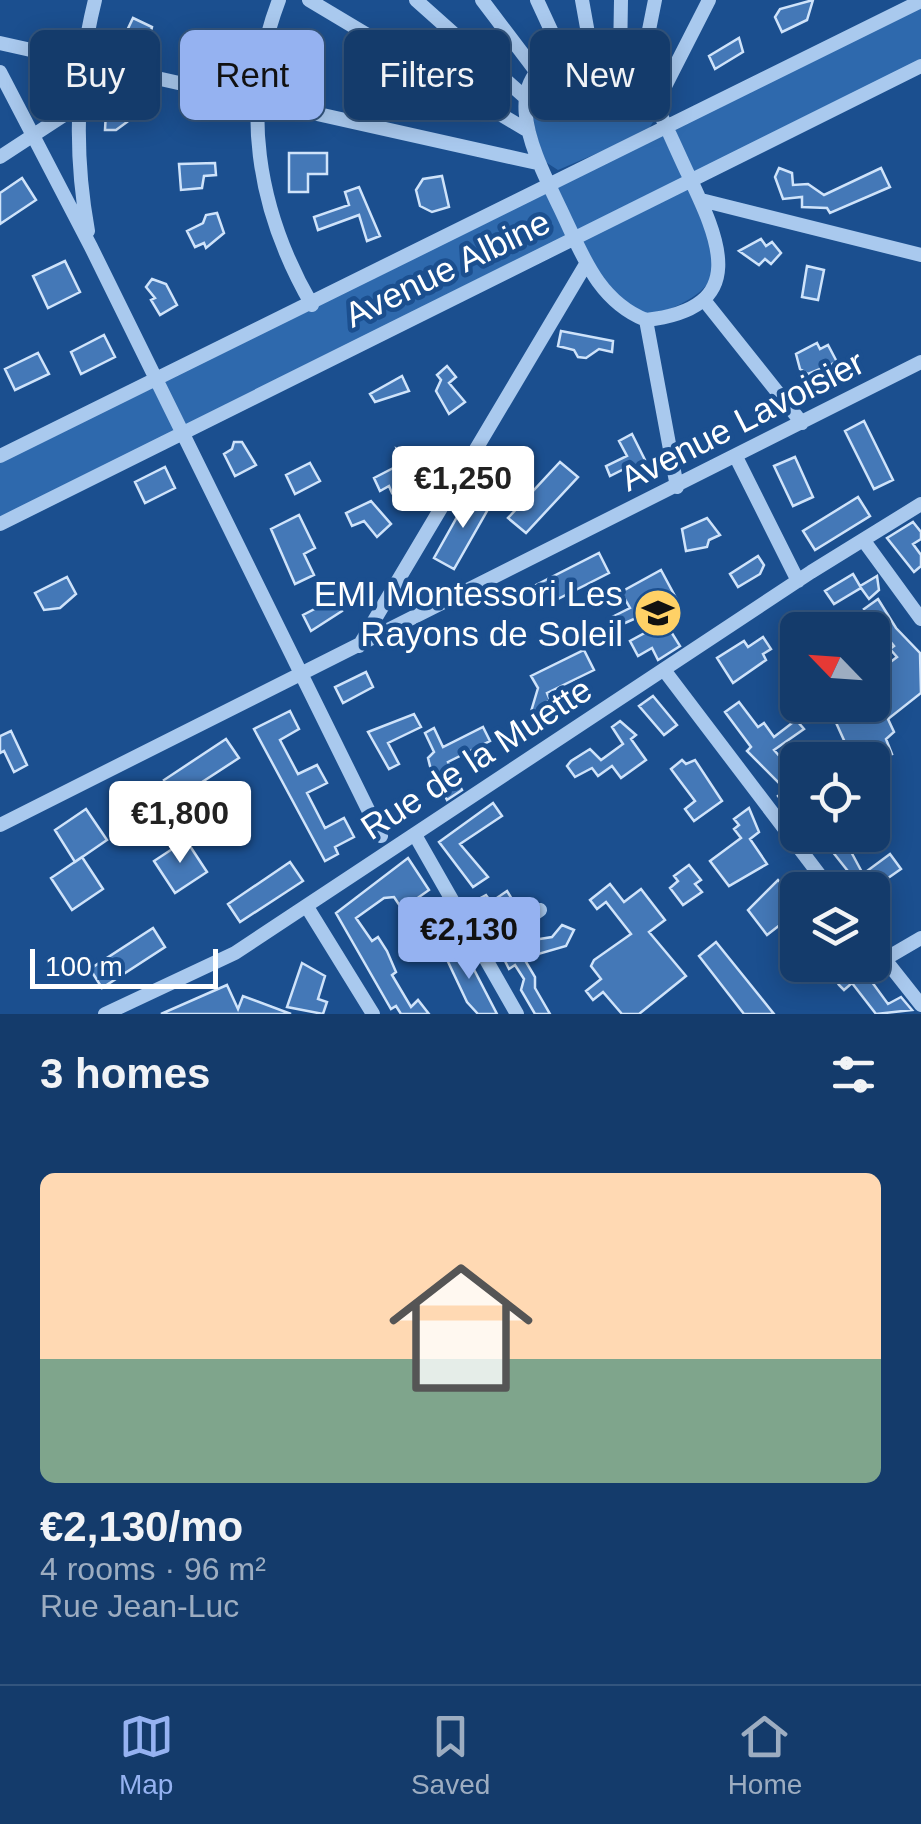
<!DOCTYPE html>
<html lang="en">
<head>
<meta charset="utf-8">
<style>
	body { margin:0; font-family:Arial,sans-serif; background:#214673; color:#f1f3f6; height:100vh; display:flex; flex-direction:column; font-size:38px; white-space:nowrap }
	* { box-sizing:border-box; margin:0 }
	p { font-size:32px; color:#9dadc1 }
	.icon { flex:none; width:55px; height:55px; fill:none; stroke:currentColor; stroke-width:2; stroke-linecap:round; stroke-linejoin:round }
	.map { position:relative; height:1014px; overflow:hidden }
	.panel { display:flex; flex-direction:column; background:#143b6b; flex:1 }
	.panel>* { flex:none }
	.guide { position:absolute; left:30px; top:30px; width:862px; height:90px; display:flex; gap:20px }
	.needle { width:65px; rotate:295deg }
	.fabs { position:absolute; left:780px; top:612px; display:grid; gap:20px }
	.fabs a { display:grid; place-items:center; width:110px; height:110px; border-radius:15px; background:#143b6b; box-shadow:0 5px 25px #0003,0 0 0 2px #33557e; font-size:50px }
	.scale { position:absolute; left:30px; bottom:25px; width:188px; box-sizing:border-box; padding-left:10px; border:5px solid #fff; border-top:0; font-size:28px; line-height:35px; white-space:nowrap; color:#fff; -webkit-text-stroke:8px #1b4f8f; paint-order:stroke }
	.price { position:absolute; translate:-50% -85px; padding:0 22px; border-radius:10px; background:#fff; color:#222; font-size:32px; line-height:65px; filter:drop-shadow(0 2px 5px #0008) }
	.price::after { content:''; position:absolute; left:50%; top:60px; width:30px; height:22px; margin-left:-15px; background:inherit; clip-path:polygon(0 0,100% 0,50% 100%) }
	.price.active { background:#95b2f1; color:#111 }
	ul { padding:0; list-style:none }
	li { display:grid; align-content:center; gap:20px; height:530px; padding:0 40px }
	li+li { border-top:2px solid #33557e }
	li span { display:grid; place-items:center; height:310px; border-radius:15px; color:#555 }
	li>.icon { margin-inline-start:auto }
	span .icon { width:180px; height:180px; fill:#fffc; stroke-width:1 }
	li b { font-size:42px }
	h2 { display:flex; justify-content:space-between; align-items:center; height:120px; padding:0 40px; font-size:42px }
	.tag { padding:0 35px; border-radius:15px; background:#143b6b; box-shadow:0 5px 25px #0003,0 0 0 2px #33557e; font-size:35px; line-height:90px }
	.tag.active { background:#95b2f1; color:#111 }
	.menu { display:flex; justify-content:space-around; align-items:center; height:140px; border-top:2px solid #33557e; background:#143b6b; font-size:28px; color:#9dadc1 }
	.menu a { display:grid; justify-items:center; gap:5px }
	.menu .active { color:#95b2f1 }
	.map>svg:first-child { display:block }
</style>
</head>
<body>
<div class="map">
<svg width="921" height="1014" viewBox="0 0 921 1014">
	<rect width="100%" height="100%" fill="#1b4f8f"/>
	<path fill="#2e69ad" d="M 921,6 L 921,61 L 0,518 L 0,463 Z
		M 578,56 C 615,55 652,82 653,122 L 647,132 L 558,170 L 544,161 C 530,115 519,74 578,56 Z
		M 691,187 C 718,260 738,286 651,316 C 615,301 599,273 580,241 Z"/>
	<path fill="#4478b7" stroke="#cfe3fa" stroke-width="2.5" d="M 813,0 L 807,20 L 782,32 L 775,17 L 780,9 Z
		M 133,18 L 152,27 L 147,48 L 124,37 Z
		M 739,38 L 743,52 L 715,69 L 709,56 Z
		M 295,40 L 316,44 L 304,80 L 288,76 Z
		M 399,76 L 416,89 L 409,106 L 399,103 L 397,108 L 388,105 Z
		M 107,93 L 122,102 L 128,98 L 134,106 L 122,115 L 127,122 L 116,130 L 105,130 Z
		M 289,153 L 327,153 L 327,174 L 308,174 L 308,192 L 289,192 Z
		M 215,163 L 216,175 L 204,176 L 202,188 L 181,190 L 179,164 Z
		M 779,168 L 792,173 L 793,185 L 808,184 L 824,195 L 881,168 L 890,187 L 830,213 L 827,208 L 802,207 L 802,197 L 783,199 L 775,177 Z
		M 442,176 L 449,207 L 432,212 L 420,206 L 416,190 L 423,179 Z
		M 22,178 L 36,200 L 0,224 L 0,193 Z
		M 359,187 L 380,236 L 367,241 L 359,215 L 318,230 L 314,217 L 349,205 L 345,192 Z
		M 217,213 L 224,233 L 206,248 L 204,243 L 195,247 L 187,231 L 203,223 L 206,215 Z
		M 761,239 L 766,246 L 772,242 L 781,253 L 771,264 L 765,259 L 759,265 L 739,251 Z
		M 65,261 L 80,292 L 48,308 L 33,276 Z
		M 807,266 L 824,270 L 818,300 L 802,297 Z
		M 152,279 L 166,284 L 177,305 L 160,315 L 151,300 L 155,298 L 146,287 Z
		M 561,331 L 613,341 L 612,352 L 599,349 L 586,358 L 578,357 L 574,350 L 558,346 Z
		M 104,335 L 115,357 L 81,374 L 71,352 Z
		M 817,343 L 820,349 L 828,345 L 837,362 L 808,374 L 800,369 L 796,354 Z
		M 38,353 L 49,374 L 15,390 L 5,369 Z
		M 447,366 L 456,377 L 449,383 L 465,402 L 449,414 L 436,391 L 441,380 L 437,375 Z
		M 402,376 L 409,391 L 375,402 L 370,394 Z
		M 864,421 L 893,480 L 874,489 L 845,431 Z
		M 632,434 L 645,460 L 644,467 L 638,470 L 632,465 L 610,476 L 606,466 L 627,456 L 619,441 Z
		M 234,442 L 242,442 L 256,465 L 235,476 L 224,454 L 232,449 Z
		M 397,449 L 417,460 L 421,479 L 392,493 L 389,486 L 380,491 L 374,478 L 403,463 Z
		M 795,457 L 813,497 L 793,506 L 774,466 Z
		M 560,462 L 578,477 L 526,533 L 508,518 Z
		M 310,463 L 320,481 L 295,494 L 286,475 Z
		M 165,467 L 175,488 L 145,503 L 135,482 Z
		M 471,492 L 491,504 L 454,569 L 434,558 Z
		M 858,497 L 870,516 L 815,550 L 803,531 Z
		M 371,501 L 391,524 L 377,537 L 364,521 L 352,526 L 346,513 Z
		M 299,515 L 315,548 L 304,554 L 314,575 L 295,584 L 271,529 Z
		M 707,518 L 720,535 L 709,540 L 707,547 L 686,551 L 682,529 Z
		M 913,522 L 921,532 L 921,539 L 913,544 L 921,555 L 921,566 L 914,572 L 887,538 Z
		M 599,553 L 609,573 L 542,607 L 532,587 Z
		M 758,556 L 764,565 L 760,574 L 738,587 L 730,574 Z
		M 661,570 L 677,600 L 616,627 L 612,617 L 630,608 L 621,592 Z
		M 853,574 L 860,586 L 877,576 L 879,590 L 869,599 L 861,588 L 834,604 L 825,591 Z
		M 67,577 L 76,594 L 60,608 L 44,610 L 35,593 Z
		M 336,598 L 342,611 L 311,631 L 303,615 Z
		M 878,599 L 896,628 L 920,653 L 921,693 L 888,719 L 894,732 L 886,739 L 892,754 L 872,763 L 853,760 L 828,705 L 849,705 L 855,716 L 872,708 L 872,676 L 897,657 L 890,649 L 894,646 L 881,630 L 861,630 L 873,621 L 864,609 Z
		M 665,622 L 680,646 L 658,660 L 652,648 L 638,656 L 630,641 Z
		M 763,637 L 771,649 L 763,654 L 766,660 L 733,683 L 717,658 L 744,641 L 748,647 Z
		M 584,650 L 594,670 L 547,693 L 550,700 L 545,703 L 534,737 L 524,735 L 538,688 L 531,676 Z
		M 366,672 L 373,687 L 343,703 L 335,687 Z
		M 798,689 L 798,722 L 804,729 L 774,750 L 790,768 L 798,762 L 798,811 L 789,800 L 784,804 L 778,796 L 786,790 L 747,751 L 751,747 L 725,712 L 739,702 L 758,727 L 764,723 L 774,737 L 796,720 L 782,699 Z
		M 653,696 L 677,725 L 664,735 L 639,706 Z
		M 290,711 L 299,729 L 280,740 L 298,774 L 317,765 L 327,783 L 307,793 L 325,828 L 344,818 L 354,837 L 335,847 L 338,854 L 325,861 L 254,729 Z
		M 414,714 L 421,727 L 388,743 L 399,764 L 389,769 L 368,732 Z
		M 620,721 L 636,735 L 631,739 L 646,760 L 621,778 L 612,766 L 598,776 L 592,768 L 575,777 L 567,766 L 571,761 L 590,749 L 601,760 L 623,744 L 612,727 Z
		M 483,727 L 490,741 L 448,762 L 462,790 L 447,800 L 430,766 L 428,758 L 434,752 L 425,733 L 434,728 L 443,747 Z
		M 11,731 L 27,765 L 14,772 L 4,751 L 0,753 L 0,736 Z
		M 226,739 L 239,758 L 176,799 L 164,780 Z
		M 682,760 L 686,764 L 695,760 L 722,801 L 694,821 L 685,809 L 695,801 L 671,769 Z
		M 493,803 L 502,816 L 460,844 L 488,877 L 473,887 L 439,842 Z
		M 749,808 L 759,832 L 750,839 L 767,864 L 729,886 L 710,861 L 741,838 L 734,829 L 739,825 L 734,819 Z
		M 86,809 L 107,840 L 75,862 L 55,830 Z
		M 832,835 L 842,835 L 863,874 L 890,854 L 901,869 L 878,885 L 842,890 L 839,884 L 851,875 L 824,841 Z
		M 186,840 L 207,872 L 175,893 L 154,861 Z
		M 82,857 L 103,889 L 72,910 L 51,878 Z
		M 408,858 L 429,890 L 402,909 L 394,897 L 384,898 L 356,918 L 372,941 L 378,937 L 387,951 L 396,972 L 392,975 L 411,1007 L 418,1000 L 429,1014 L 401,1014 L 396,1006 L 391,1009 L 336,913 Z
		M 290,862 L 303,881 L 240,922 L 228,904 Z
		M 689,865 L 701,880 L 695,884 L 702,892 L 683,905 L 670,888 L 678,881 L 674,876 Z
		M 778,880 L 798,901 L 798,911 L 767,935 L 748,910 Z
		M 610,884 L 624,902 L 641,889 L 665,920 L 649,932 L 686,976 L 639,1014 L 622,1014 L 603,992 L 593,1000 L 586,991 L 601,979 L 591,966 L 594,960 L 631,934 L 606,902 L 597,909 L 590,900 Z
		M 507,891 L 515,904 L 485,923 L 473,902 L 486,895 L 491,902 Z
		M 562,925 L 574,930 L 566,946 L 535,955 L 533,940 L 552,937 Z
		M 153,928 L 165,947 L 102,988 L 90,969 Z
		M 453,942 L 465,963 L 469,960 L 497,1014 L 478,1014 L 467,1002 L 442,949 Z
		M 716,942 L 774,1014 L 744,1014 L 699,956 Z
		M 516,945 L 535,977 L 535,988 L 550,1014 L 535,1014 L 521,990 L 524,979 L 515,965 L 509,969 L 504,959 L 505,951 Z
		M 302,963 L 325,976 L 318,999 L 327,1002 L 323,1014 L 287,1007 Z
		M 837,965 L 850,965 L 855,972 L 861,967 L 888,1004 L 901,997 L 912,1010 L 876,1014 L 852,983 L 844,990 L 839,985 L 830,971 Z
		M 227,985 L 238,1009 L 243,996 L 291,1014 L 161,1014 Z"/>
	<g fill="none" stroke-linecap="round" stroke-linejoin="round">
		<path stroke="#a9c9ee" stroke-width="14" d="M 279,0 C 239,104 257,210 312,305
			M 309,0 L 525,129
			M 416,0 L 527,99
			M 482,0 L 538,74
			M 537,0 L 562,54
			M 582,0 L 591,50
			M 0,43 L 537,163
			M 575,50 L 620,58 L 640,75 C 658,106 672,140 687,172 C 719,239 752,308 646,320 C 596,300 581,251 559,206 C 535,155 490,73 575,50 Z
			M 620,58 L 621,0
			M 0,72 L 91,247 L 381,836
			M 640,75 L 655,0
			M 656,104 L 709,0
			M 0,157 L 78,106
			M 701,200 L 921,255
			M 88,231 C 74,154 76,76 95,0
			M 704,300 L 802,423
			M 646,320 L 677,487
			M 0,456 L 921,1
			M 736,457 L 798,581
			M 0,524 L 921,66
			M 864,541 L 921,619
			M 359,646 L 586,264
			M 664,670 L 831,890
			M 0,825 L 921,362
			M 415,835 L 517,1014
			M 307,907 L 373,1014
			M 872,943 L 921,1005
			M 480,951 L 540,910
			M 885,959 L 921,938
			M 105,1014 L 235,953 L 811,572 L 921,504"/>
	</g>
	<defs>
		<g id="school-disc" transform="scale(2.5)"><circle r="9.5" fill="#ffd166" stroke="#1b4f8f"/><path d="M0-5L7-2L0 1L-7-2ZM-4 1L0 2.5L4 1V4Q0 6-4 4Z" fill="#111"/></g>
	</defs>
	<g fill-rule="evenodd">
		<use href="#school-disc" x="658" y="613"/>
	</g>
	<g text-anchor="middle" dominant-baseline="central" stroke-width="9" stroke-linejoin="round" paint-order="stroke">
		<g font-size="35" fill="#fff" stroke="#1b4f8f">
			<text transform="translate(447 268) rotate(-26)">Avenue Albine</text>
			<text transform="translate(742 420) rotate(-27)">Avenue Lavoisier</text>
			<text transform="translate(476 758) rotate(-33)">Rue de la Muette</text>
		</g>
		<g font-size="35" fill="#fff" stroke="#1b4f8f" text-anchor="end">
			<text x="623" y="593">EMI Montessori Les<tspan x="623" dy="40">Rayons de Soleil</tspan></text>
		</g>
	</g>
</svg>
<div class="fabs">
<a><svg class="needle" viewBox="-14 -14 28 28"><path d="M0-13l5 13h-10z" fill="#e53935"/><path d="M0 13l5-13h-10z" fill="#9dadc1"/></svg></a>
<a><svg class="icon" aria-label="locate" viewBox="0 0 24 24"><circle cx="12" cy="12" r="6"/><path d="M12 2v4M12 18v4M2 12h4M18 12h4"/></svg></a>
<a><svg class="icon" aria-label="layers" viewBox="0 0 24 24"><path d="M12 4l9 5-9 5-9-5zM3 14l9 5 9-5"/></svg></a>
</div>
<div class="scale">100 m</div>
<b class="price" style="left:463px;top:531px">€1,250</b>
<b class="price" style="left:180px;top:866px">€1,800</b>
<b class="price active" style="left:469px;top:982px">€2,130</b>
<div class="guide">
<a class="tag">Buy</a>
<a class="tag active">Rent</a>
<a class="tag">Filters</a>
<a class="tag">New</a>
</div>
</div>
<section class="panel">
<h2>3 homes<svg class="icon" aria-label="filters" viewBox="0 0 24 24"><path d="M4 7h16M4 17h16"/><circle cx="9" cy="7" r="2"/><circle cx="15" cy="17" r="2"/></svg></h2>
<ul>
<li><span style="background:linear-gradient(#ffd9b3 60%,#7fa58c 0)"><svg class="icon" aria-label="home" viewBox="0 0 24 24"><path d="M3 11l9-7 9 7M6 9v11h12V9"/></svg></span><div><b>€2,130/mo</b><p>4 rooms · 96 m²</p><p>Rue Jean-Luc</p></div></li>
</ul>
</section>
<nav class="menu">
<a class="active"><svg class="icon" aria-label="map" viewBox="0 0 24 24"><path d="M3 6l6-2 6 2 6-2v14l-6 2-6-2-6 2zM9 4v14M15 6v14"/></svg>Map</a>
<a><svg class="icon" aria-label="saved" viewBox="0 0 24 24"><path d="M7 4h10v16l-5-4-5 4z"/></svg>Saved</a>
<a><svg class="icon" aria-label="home" viewBox="0 0 24 24"><path d="M3 11l9-7 9 7M6 9v11h12V9"/></svg>Home</a>
</nav>
</body>
</html>
